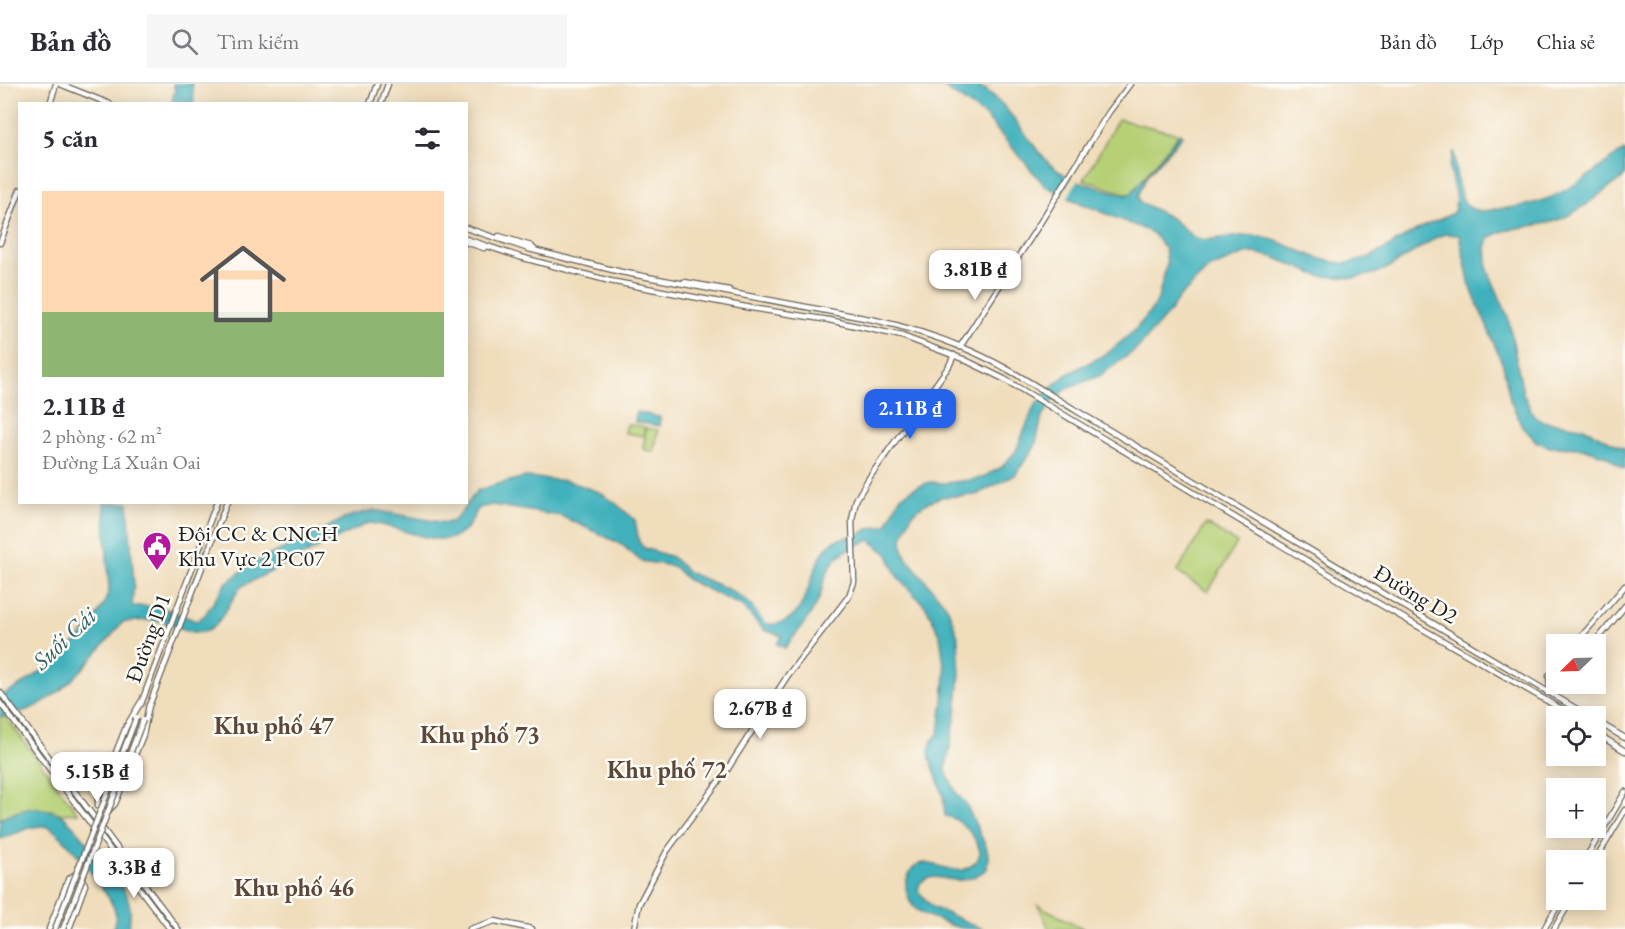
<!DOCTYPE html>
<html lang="vi">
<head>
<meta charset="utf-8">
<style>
	body { margin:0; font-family:"EB Garamond",serif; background:#f7f7f7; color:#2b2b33; height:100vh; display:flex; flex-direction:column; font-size:22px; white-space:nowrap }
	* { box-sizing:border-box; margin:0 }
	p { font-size:20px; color:#7c7c81 }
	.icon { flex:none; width:33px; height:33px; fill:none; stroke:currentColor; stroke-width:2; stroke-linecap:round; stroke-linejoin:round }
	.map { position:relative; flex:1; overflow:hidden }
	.sheet { position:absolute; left:18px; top:18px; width:450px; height:402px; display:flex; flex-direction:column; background:#fff; border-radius:0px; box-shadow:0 3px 15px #0003 }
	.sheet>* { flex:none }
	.needle { width:39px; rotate:247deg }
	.fabs { position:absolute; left:1546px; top:550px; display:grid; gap:12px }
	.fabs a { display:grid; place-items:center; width:60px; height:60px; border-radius:0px; background:#fff; box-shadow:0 3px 15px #0003; font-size:30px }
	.price { position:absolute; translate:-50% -51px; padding:0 14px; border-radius:12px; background:#fff; color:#222; font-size:20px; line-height:39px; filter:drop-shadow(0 2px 3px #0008) }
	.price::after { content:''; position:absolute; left:50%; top:36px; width:18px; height:14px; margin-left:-9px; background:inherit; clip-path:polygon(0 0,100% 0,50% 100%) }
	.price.current { background:#2563eb; color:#fff }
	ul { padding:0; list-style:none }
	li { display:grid; align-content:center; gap:12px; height:318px; padding:0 24px }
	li+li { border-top:2px solid #e1e1e2 }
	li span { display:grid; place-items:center; height:186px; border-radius:0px; color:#555 }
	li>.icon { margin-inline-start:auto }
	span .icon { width:108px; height:108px; fill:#fffc; stroke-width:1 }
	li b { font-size:26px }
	h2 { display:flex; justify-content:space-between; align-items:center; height:72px; padding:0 24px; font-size:26px }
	header { display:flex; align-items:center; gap:36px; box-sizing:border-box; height:84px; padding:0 30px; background:#fff; border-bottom:2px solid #e1e1e2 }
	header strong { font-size:28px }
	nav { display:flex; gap:33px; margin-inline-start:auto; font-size:21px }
	.search { width:420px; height:54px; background:#f7f7f7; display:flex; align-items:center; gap:15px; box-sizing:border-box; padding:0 21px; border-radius:0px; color:#7c7c81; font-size:22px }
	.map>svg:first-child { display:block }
</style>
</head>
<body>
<header>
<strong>Bản đồ</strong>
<div class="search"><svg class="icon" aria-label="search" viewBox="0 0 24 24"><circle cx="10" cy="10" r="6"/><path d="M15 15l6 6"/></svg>Tìm kiếm</div>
<nav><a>Bản đồ</a><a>Lớp</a><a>Chia sẻ</a></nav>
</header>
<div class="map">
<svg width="1625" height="845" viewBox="0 0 1625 845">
	<rect width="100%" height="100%" fill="#fdfcf7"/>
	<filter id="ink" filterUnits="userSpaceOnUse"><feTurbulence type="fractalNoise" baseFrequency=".0167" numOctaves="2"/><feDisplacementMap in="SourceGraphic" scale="12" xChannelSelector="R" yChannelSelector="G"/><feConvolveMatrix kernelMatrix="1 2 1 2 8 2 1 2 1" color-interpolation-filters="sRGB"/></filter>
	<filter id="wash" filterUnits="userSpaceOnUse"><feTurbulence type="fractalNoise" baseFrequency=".008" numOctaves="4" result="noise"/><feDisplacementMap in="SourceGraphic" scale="24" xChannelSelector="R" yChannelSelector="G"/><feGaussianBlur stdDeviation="1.35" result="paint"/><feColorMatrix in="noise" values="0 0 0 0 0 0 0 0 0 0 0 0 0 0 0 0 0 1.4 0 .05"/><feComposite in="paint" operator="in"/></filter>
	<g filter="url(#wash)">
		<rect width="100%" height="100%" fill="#f0ddbc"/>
		<path fill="#b6d076" stroke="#697649" stroke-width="1.5" d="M 1118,35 L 1179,50 L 1130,111 L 1084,96 Z
			M 627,340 L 645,343 L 643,352 L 625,349 Z
			M 646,344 L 658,346 L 654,368 L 643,365 Z
			M 1206,440 L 1237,459 L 1208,508 L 1177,488 Z
			M 1326,479 L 1356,497 L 1354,500 L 1325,484 L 1323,481 Z
			M 5,632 L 78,729 L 61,730 L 50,726 L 19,727 L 0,735 L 0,633 Z
			M 1038,821 L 1084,845 L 1049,845 Z"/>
		<path fill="#41b1bc" stroke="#2e666c" stroke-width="1.5" d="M 173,0 L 192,0 L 194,19 L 172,19 L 175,5 Z
			M 939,0 C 950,0 967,0 976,1 C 1005,11 1029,62 1052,82 C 1072,99 1101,104 1126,111 L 1132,109 L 1180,49 L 1182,52 L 1147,92 L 1138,112 L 1140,118 L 1171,134 L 1194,153 L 1204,156 C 1224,154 1245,149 1264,153 C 1291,160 1315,178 1343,179 C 1370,179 1392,159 1415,147 C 1427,140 1440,136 1453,129 C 1461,114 1449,98 1450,81 C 1451,77 1453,72 1454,67 C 1456,83 1456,109 1467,121 C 1475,130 1487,126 1497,125 C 1540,122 1560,111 1594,88 C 1604,81 1613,71 1625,67 L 1625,92 C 1602,107 1584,126 1558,136 C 1536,144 1510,141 1489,154 L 1486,164 L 1488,186 L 1508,233 L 1523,309 L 1533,330 L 1541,337 L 1582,343 L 1625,365 L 1625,385 L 1606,372 L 1583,364 L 1550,363 L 1537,358 L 1522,342 L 1510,316 L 1503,281 L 1470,202 L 1459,151 L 1445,150 L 1437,153 L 1390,183 L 1377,189 L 1354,194 L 1319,192 L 1273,173 L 1254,169 L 1245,170 L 1208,185 L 1179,214 L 1168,230 L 1137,265 L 1099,292 L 1068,304 L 1054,315 L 1042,333 L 1035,363 L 1015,391 L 976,411 L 941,413 L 925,420 L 917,426 L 911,432 L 902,454 L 903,465 L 906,473 L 948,524 L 958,553 L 960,591 L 956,630 L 946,683 L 947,690 L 957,710 L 966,720 L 987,765 L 988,771 L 987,785 C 980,790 971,796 961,796 C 946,798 933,787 920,799 L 918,807 L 932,823 L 983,845 C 967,845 959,845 943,838 C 927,831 911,829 907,808 C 905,802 906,796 909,790 C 919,766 947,790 963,786 C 972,783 980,776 980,767 C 975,751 961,734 945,732 L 943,711 L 930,674 L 929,666 L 932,657 L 939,649 L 943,617 L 945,589 L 940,551 L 926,523 L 897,492 L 888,471 L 870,456 C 846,465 832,471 824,497 C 822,504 821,512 817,519 C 810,534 795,551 785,564 L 777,560 L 782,552 L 764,546 L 742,522 L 688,496 L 673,482 L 641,477 L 621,460 L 570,436 L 561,432 L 492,421 L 479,424 C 473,432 471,441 463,448 C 442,468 394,439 368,439 L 242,502 C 232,513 227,528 216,540 C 198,558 181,542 160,537 C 149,535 135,537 123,538 C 97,568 66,612 27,626 C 18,629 9,631 0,633 L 0,612 C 38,595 98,548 109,506 L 104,419 L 128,419 L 134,501 L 132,522 C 160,521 171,526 196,537 L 205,531 L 226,499 L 250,481 L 350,432 L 374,426 L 446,439 L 453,437 L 459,431 L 477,407 L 491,402 L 525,393 L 568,397 L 599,408 L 614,418 L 635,436 L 639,458 L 644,464 L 672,473 L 688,488 L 732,507 L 748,518 L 765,540 C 814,544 804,485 830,460 C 838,453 847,454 856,451 C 861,450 865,447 869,445 C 875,443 881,443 887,441 L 900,413 L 916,403 L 930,398 L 945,399 L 970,396 L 981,394 L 1002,383 L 1016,367 L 1034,323 L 1051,303 L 1066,291 L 1109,268 L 1135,246 L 1153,224 L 1158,215 L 1167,179 L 1165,165 L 1153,149 L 1071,115 L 1045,102 L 986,33 Z
			M 636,328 L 660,333 L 659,342 L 635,338 Z
			M 32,724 C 41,725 51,725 60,730 C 71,736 122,800 127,813 C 132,824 130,833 129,845 L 113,845 C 115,839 117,833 115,827 C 111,811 60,744 45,742 C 29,741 15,751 0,755 L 0,735 L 19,727 Z"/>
		<path fill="#f0ddbc" d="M 1073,91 L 1079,94 L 1066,116 L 1060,113 Z"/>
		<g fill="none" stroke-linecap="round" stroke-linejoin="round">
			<path stroke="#41b1bc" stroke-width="1.5" d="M 750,523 L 765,540"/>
		</g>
	</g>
	<g filter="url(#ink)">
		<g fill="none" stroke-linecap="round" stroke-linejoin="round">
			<g stroke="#666054" stroke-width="7">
				<path id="secondary" d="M 60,0 L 110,20
					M 50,20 L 56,0
					M 370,20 L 377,0
					M 381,20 L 388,0
					M 0,159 L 20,106
					M 960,263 L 1035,147 L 1109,28 L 1130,0
					M 1574,561 L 1625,502
					M 1593,561 L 1625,522
					M 1550,603 L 1559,602 L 1561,600
					M 0,608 L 178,845
					M 1547,608 L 1550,603 L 1549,592 L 1557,582
					M 0,619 L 170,845
					M 1584,777 L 1625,708
					M 1595,777 L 1625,726
					M 470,845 L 495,837 L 532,845
					M 634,845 L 639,820 L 667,767 L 727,686 L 788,591 L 849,512 L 854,498 L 852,436 L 856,416 L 869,394 L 949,282 L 954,271
					M 1544,845 L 1561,816
					M 1554,845 L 1571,816"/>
			</g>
			<g stroke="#666054" stroke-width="7">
				<path id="primary" d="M 466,144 L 529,165 L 621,188 L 875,236 C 906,243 935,252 964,264 C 1003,280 1040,305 1077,327 L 1590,633
					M 499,152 L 531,162 L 535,166
					M 466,155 L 520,173 L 610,197 L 751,224 L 829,236 L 902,252 L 963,275 L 1004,295 L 1376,518 L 1575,633
					M 466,158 L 484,164
					M 684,198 L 729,206
					M 141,618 L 126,643 L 98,714 L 98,722 L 103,727 L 109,726 L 115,720 L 143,651 L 149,621
					M 141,620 L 217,418
					M 149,622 L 227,418
					M 1596,637 L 1625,654
					M 1596,649 L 1625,667
					M 49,845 L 68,796 L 74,791 L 83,795 L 85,801 L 69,845"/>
			</g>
			<use href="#secondary" stroke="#fff" stroke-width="4.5"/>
			<use href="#primary" stroke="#fff" stroke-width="4.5"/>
			<g stroke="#666054" stroke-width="7" stroke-linecap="butt">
				<path id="primary-bridge" d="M 55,845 L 136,634
					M 63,845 L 143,636"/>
			</g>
			<use href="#primary-bridge" stroke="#fff" stroke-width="4.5"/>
		</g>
	</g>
	<defs>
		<g id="civic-pin" transform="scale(1.5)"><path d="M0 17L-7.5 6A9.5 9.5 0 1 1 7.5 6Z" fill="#b5179e" stroke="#fdfcf7"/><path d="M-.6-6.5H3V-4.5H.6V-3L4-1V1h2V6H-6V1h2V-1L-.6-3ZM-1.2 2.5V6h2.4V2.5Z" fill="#fff"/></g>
	</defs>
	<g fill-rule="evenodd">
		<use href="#civic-pin" x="157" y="462"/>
	</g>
	<g text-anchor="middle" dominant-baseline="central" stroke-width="5" stroke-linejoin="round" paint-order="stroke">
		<g font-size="22" fill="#1c1c1c" stroke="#fdfcf7" text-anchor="start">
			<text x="178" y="449">Đội CC &amp; CNCH<tspan x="178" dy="25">Khu Vực 2 PC07</tspan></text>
		</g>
		<g font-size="22" fill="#1c1c1c" stroke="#fdfcf7">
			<text transform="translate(1416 510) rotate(31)">Đường D2</text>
			<text transform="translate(148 554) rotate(-70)">Đường D1</text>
		</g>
		<g font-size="24" font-style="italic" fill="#2d5f64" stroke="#fdfcf7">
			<text transform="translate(64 554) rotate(-44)">Suối Cái</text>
		</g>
		<g font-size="24" font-weight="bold" fill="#5d4738" stroke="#fdfcf7">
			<text x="274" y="641">Khu phố 47</text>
			<text x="480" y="650">Khu phố 73</text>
			<text x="667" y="685">Khu phố 72</text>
			<text x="294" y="803">Khu phố 46</text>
		</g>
	</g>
</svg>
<div class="fabs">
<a><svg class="needle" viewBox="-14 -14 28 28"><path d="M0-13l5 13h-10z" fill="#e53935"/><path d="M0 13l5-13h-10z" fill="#7c7c81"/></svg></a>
<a><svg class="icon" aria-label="locate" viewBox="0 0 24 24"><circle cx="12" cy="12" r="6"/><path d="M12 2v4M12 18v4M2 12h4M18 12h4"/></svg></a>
<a>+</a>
<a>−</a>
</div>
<b class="price" style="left:975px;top:217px">3.81B ₫</b>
<b class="price current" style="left:910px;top:356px">2.11B ₫</b>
<b class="price" style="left:760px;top:656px">2.67B ₫</b>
<b class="price" style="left:97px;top:719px">5.15B ₫</b>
<b class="price" style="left:134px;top:815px">3.3B ₫</b>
<section class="sheet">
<h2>5 căn<svg class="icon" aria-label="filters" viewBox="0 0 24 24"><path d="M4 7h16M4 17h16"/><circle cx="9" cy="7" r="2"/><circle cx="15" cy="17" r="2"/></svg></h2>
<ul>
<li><span style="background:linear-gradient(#ffd9b3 65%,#8fb573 0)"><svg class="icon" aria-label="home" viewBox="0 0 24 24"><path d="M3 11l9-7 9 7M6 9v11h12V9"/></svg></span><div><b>2.11B ₫</b><p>2 phòng · 62 m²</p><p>Đường Lã Xuân Oai</p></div></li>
</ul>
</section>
</div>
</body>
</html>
